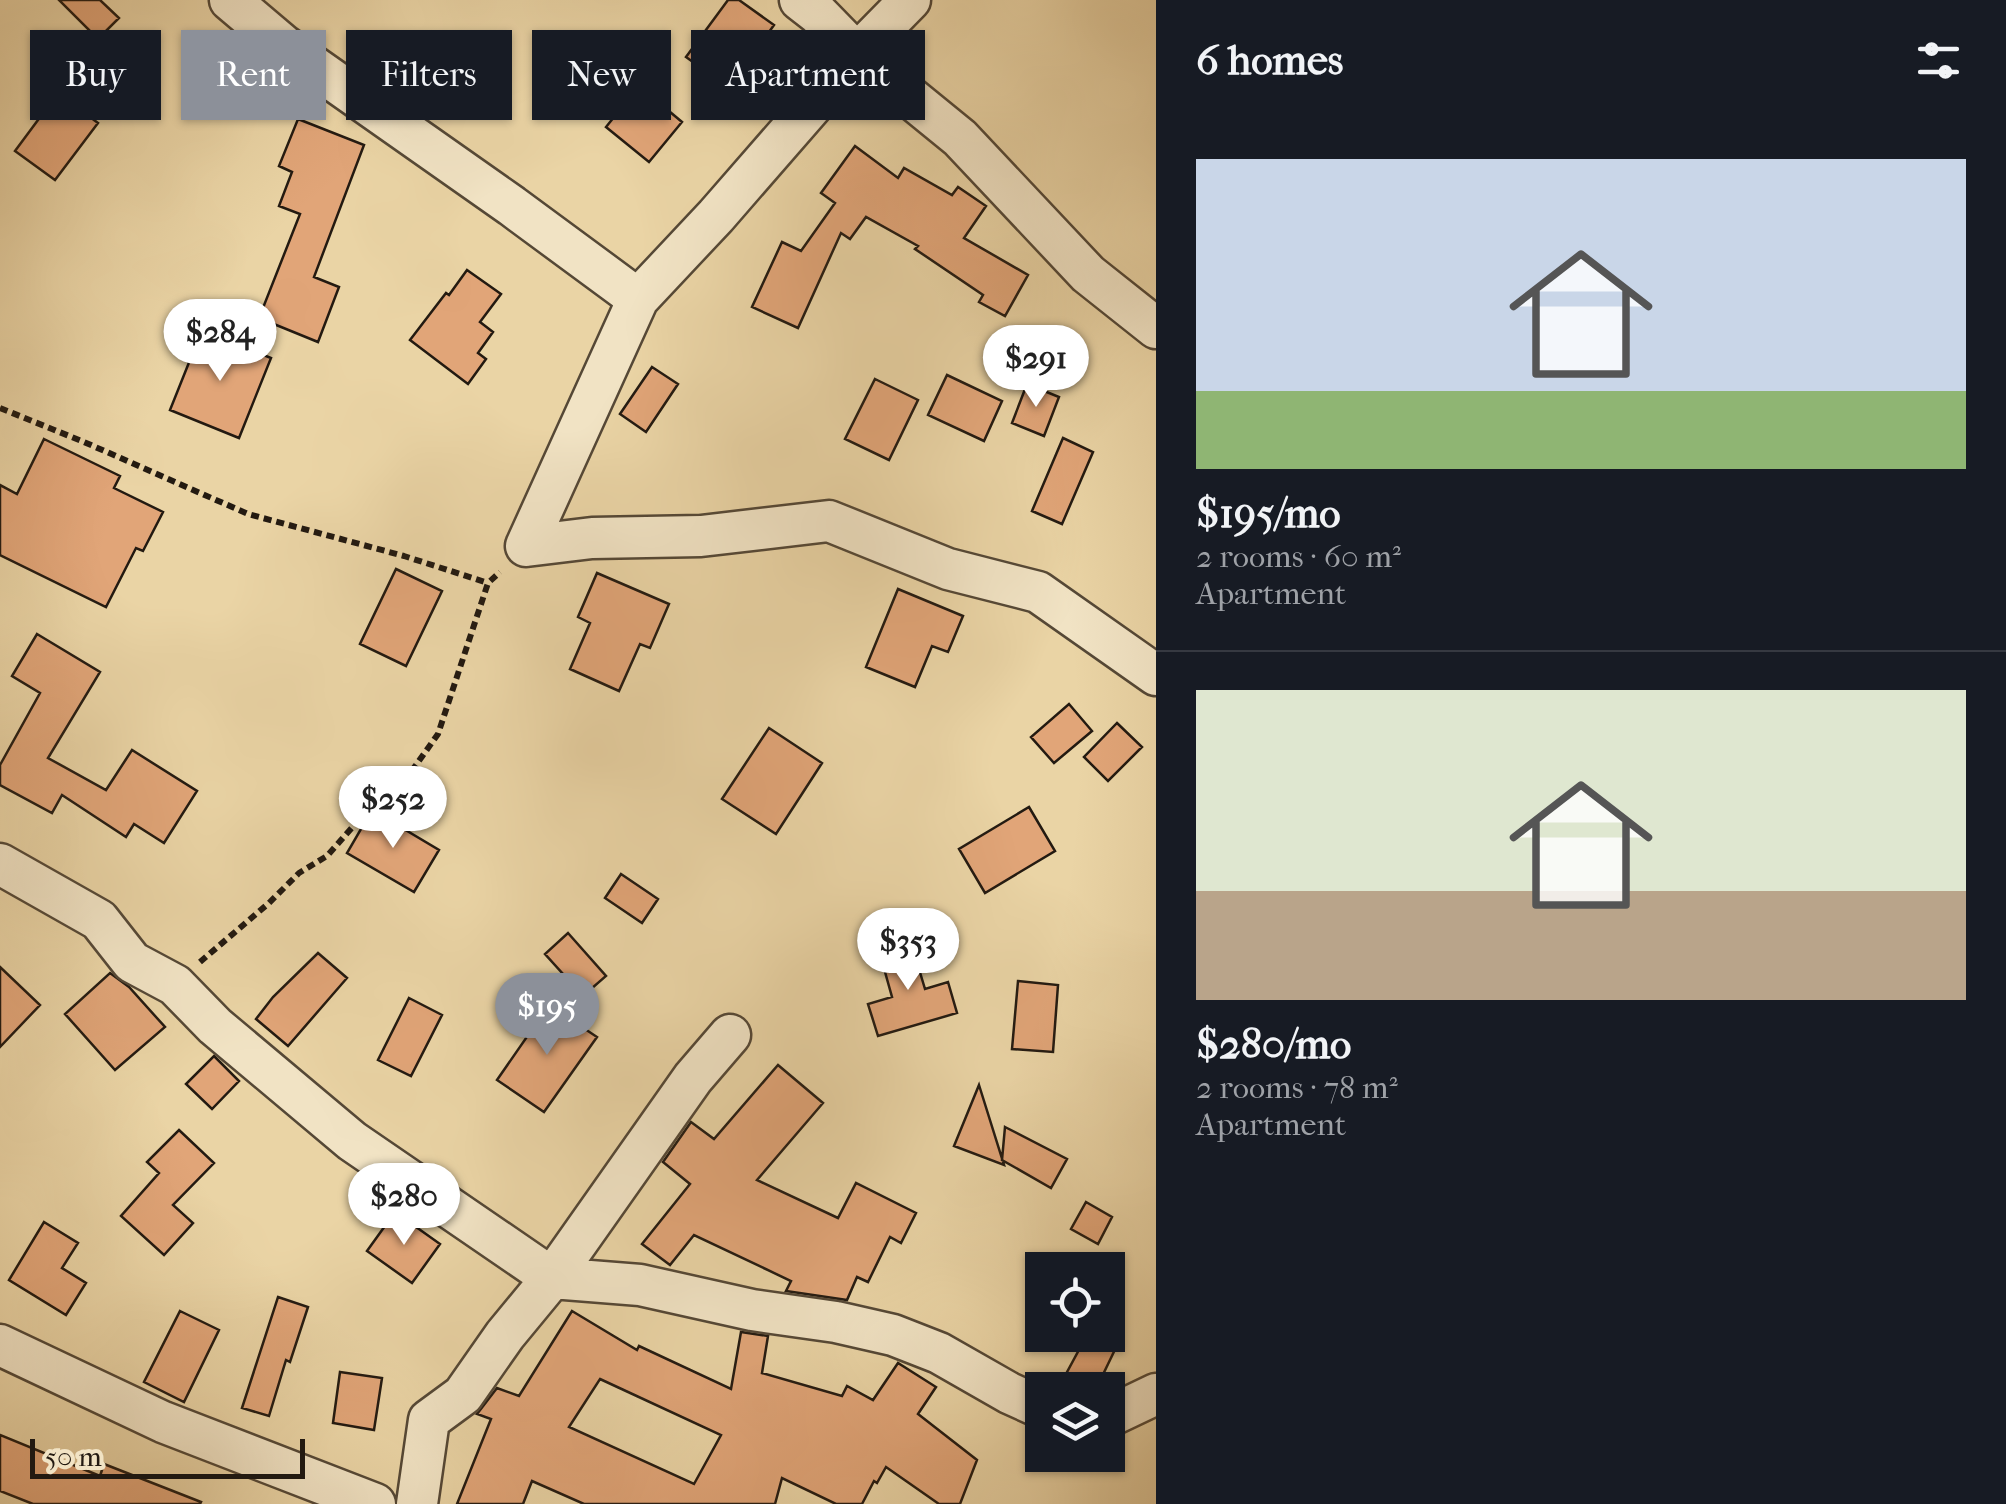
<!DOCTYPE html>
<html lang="en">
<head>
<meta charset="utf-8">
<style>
	body { margin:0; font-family:"IM FELL French Canon",serif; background:#20242c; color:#f1f3f6; height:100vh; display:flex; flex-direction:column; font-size:38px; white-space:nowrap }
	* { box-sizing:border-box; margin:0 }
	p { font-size:32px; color:#9ea1a6 }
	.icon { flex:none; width:55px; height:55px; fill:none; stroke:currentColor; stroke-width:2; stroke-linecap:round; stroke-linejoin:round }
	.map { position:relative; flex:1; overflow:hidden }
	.details { display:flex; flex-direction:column; background:#171b24; width:850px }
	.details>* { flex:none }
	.guide { position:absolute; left:30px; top:30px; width:950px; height:90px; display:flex; gap:20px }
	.buttons { position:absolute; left:1025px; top:1252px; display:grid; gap:20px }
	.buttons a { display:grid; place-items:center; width:100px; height:100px; border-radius:0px; background:#171b24; box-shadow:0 2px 8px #0004; font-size:50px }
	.scale { position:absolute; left:30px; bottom:25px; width:275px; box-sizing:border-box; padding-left:10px; border:5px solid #231a11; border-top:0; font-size:28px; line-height:35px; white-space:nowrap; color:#231a11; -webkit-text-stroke:8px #f1e3c4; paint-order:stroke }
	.price { position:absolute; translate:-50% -85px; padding:0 22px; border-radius:35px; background:#fff; color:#222; font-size:32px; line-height:65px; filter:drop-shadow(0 2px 5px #0008) }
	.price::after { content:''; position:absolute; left:50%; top:60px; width:30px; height:22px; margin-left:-15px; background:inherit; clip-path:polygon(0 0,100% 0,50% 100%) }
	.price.selected { background:#8c9099; color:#fff }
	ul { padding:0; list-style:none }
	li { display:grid; align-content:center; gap:20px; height:530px; padding:0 40px }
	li+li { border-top:2px solid #363941 }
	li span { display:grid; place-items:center; height:310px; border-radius:0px; color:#555 }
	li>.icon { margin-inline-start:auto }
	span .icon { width:180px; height:180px; fill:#fffc; stroke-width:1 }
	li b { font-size:42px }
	h2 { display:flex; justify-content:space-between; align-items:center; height:120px; padding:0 40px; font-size:42px }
	.chip { padding:0 35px; border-radius:0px; background:#171b24; box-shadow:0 2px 8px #0004; font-size:35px; line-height:90px }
	.chip.selected { background:#8c9099; color:#fff }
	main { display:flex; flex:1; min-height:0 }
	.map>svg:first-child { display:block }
</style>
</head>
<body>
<main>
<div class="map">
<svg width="1156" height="1504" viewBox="0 0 1156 1504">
	<rect width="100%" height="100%" fill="#ead4a5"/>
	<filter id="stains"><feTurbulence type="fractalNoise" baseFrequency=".002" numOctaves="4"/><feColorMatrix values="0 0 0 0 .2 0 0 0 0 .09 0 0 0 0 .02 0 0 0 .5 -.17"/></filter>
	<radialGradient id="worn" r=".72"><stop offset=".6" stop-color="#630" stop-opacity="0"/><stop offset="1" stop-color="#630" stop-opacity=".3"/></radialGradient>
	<path fill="#e1a578" stroke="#231a11" stroke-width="2.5" fill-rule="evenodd" d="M 59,0 L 100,0 L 119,18 L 98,39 Z
		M 728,0 L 739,0 L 774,25 L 729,88 L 686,57 Z
		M 414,34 L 461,70 L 428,115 L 380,80 Z
		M 639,86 L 682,122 L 649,162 L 606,127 Z
		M 58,93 L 98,123 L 55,180 L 15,151 Z
		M 298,119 L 364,145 L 314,277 L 339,287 L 318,342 L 259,318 L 300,214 L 279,206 L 292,172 L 279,166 Z
		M 855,146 L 898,178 L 904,168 L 952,195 L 958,187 L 986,206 L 964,238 L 1028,275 L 1005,316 L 979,302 L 983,295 L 915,249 L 918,246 L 866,217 L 850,239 L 841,233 L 798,328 L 752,307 L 782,242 L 801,251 L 835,203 L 821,193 Z
		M 467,270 L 501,294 L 480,322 L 493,332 L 478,353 L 486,359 L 468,384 L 410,340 L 446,293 L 449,295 Z
		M 202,330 L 271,358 L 239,438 L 170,410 Z
		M 652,367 L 678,384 L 646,432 L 620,414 Z
		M 947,375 L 1002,401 L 984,441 L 928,415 Z
		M 875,379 L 918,400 L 889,460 L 845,439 Z
		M 1027,384 L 1059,397 L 1044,436 L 1012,423 Z
		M 1063,438 L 1093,452 L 1062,524 L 1032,511 Z
		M 44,439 L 120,476 L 114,488 L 163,512 L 143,551 L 136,548 L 106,607 L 0,555 L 0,485 L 17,494 Z
		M 396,569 L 442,591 L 406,666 L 360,644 Z
		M 597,573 L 669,604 L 650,648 L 640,644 L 619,691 L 570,669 L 590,623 L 578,617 Z
		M 898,589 L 963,616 L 948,652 L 932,646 L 915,687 L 866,667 Z
		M 37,634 L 100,672 L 48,758 L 106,790 L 132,750 L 197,791 L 164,843 L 134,824 L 126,837 L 62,795 L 52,813 L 0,785 L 0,765 L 40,693 L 12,676 Z
		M 1069,704 L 1092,731 L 1054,763 L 1031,737 Z
		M 1117,723 L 1142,747 L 1108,781 L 1084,757 Z
		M 769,728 L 822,763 L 776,834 L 722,799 Z
		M 1029,807 L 1055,851 L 985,893 L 959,849 Z
		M 372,810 L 439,850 L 414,892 L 347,853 Z
		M 621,874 L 658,899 L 642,923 L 605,898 Z
		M 568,933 L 606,976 L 583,996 L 545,954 Z
		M 910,939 L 925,989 L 948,982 L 957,1013 L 878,1036 L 868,1004 L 892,997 L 878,947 Z
		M 318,953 L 347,978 L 288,1046 L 256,1019 L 273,997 Z
		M 0,967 L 40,1005 L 0,1047 Z
		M 110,973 L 129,987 L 165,1027 L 115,1070 L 65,1014 Z
		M 1018,981 L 1058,985 L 1053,1052 L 1012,1049 Z
		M 409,998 L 442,1015 L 411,1076 L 378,1060 Z
		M 549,1005 L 597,1037 L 544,1112 L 497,1080 Z
		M 214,1056 L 239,1081 L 212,1109 L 186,1084 Z
		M 778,1065 L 823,1103 L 757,1180 L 838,1218 L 856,1183 L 916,1213 L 901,1243 L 890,1237 L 868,1282 L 857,1277 L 847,1300 L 786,1291 L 791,1281 L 694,1235 L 670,1265 L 642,1244 L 690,1184 L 663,1162 L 691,1122 L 714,1139 Z
		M 979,1085 L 1004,1165 L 954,1146 Z
		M 1005,1127 L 1067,1159 L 1051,1188 L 1002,1160 Z
		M 179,1130 L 214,1163 L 173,1205 L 193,1223 L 164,1255 L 121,1216 L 159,1173 L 147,1162 Z
		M 1086,1202 L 1112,1217 L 1098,1244 L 1071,1229 Z
		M 395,1212 L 440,1244 L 412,1283 L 367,1251 Z
		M 44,1222 L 78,1243 L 62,1268 L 86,1283 L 66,1315 L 9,1280 Z
		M 278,1297 L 308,1307 L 290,1362 L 286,1360 L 269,1416 L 242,1408 Z
		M 180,1311 L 219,1330 L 184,1402 L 144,1382 Z
		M 572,1311 L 637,1350 L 639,1346 L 731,1389 L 741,1332 L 768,1336 L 762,1373 L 842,1396 L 847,1386 L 873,1400 L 898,1363 L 936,1387 L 918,1414 L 977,1460 L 960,1504 L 939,1504 L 886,1467 L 877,1483 L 874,1481 L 862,1504 L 836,1504 L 782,1478 L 775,1504 L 584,1504 L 532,1481 L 523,1504 L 457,1504 L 491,1419 L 477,1414 L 497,1388 L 519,1396 ZM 600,1379 L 721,1435 L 694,1484 L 569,1427 Z
		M 1087,1335 L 1122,1335 L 1096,1389 L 1066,1374 Z
		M 340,1372 L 382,1378 L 374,1430 L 333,1423 Z
		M 0,1435 L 100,1476 L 104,1464 L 201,1502 L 200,1504 L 33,1504 L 0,1491 Z"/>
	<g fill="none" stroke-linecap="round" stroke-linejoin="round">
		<g stroke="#554836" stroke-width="45">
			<path id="minor" d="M 230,0 L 283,45 L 512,206 L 638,299
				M 800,0 L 818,14 L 857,54 L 960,138 L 1088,274 L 1156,328
				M 526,546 L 638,299 L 716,216 L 857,54 L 910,0
				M 526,546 L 592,538 L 701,536 L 829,521 L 948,569 L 1038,592 L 1156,675
				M 0,864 L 99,920 L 132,962 L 175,985 L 215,1026 L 352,1141 L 552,1278 L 640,1285 L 752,1310 L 836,1322 L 893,1335 L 939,1353 L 1009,1393 L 1042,1408
				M 0,1345 L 163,1422 L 375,1504
				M 1108,1417 L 1156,1394
				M 417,1504 L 429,1420 L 463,1395 L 505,1335 L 552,1278 L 693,1078 L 730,1035"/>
		</g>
		<path stroke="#231a11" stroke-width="6" stroke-dasharray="8 5" stroke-linecap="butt" d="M 0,408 L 84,442 L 248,514 L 404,556 L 488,583
			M 200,962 L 269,903 L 299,873 L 327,856 L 363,815 L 404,781 L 416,765 L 438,734 L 488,583 L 500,572"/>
		<use href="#minor" stroke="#f1e3c4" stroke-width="40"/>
	</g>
	<rect width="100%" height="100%" filter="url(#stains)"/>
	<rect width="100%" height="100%" fill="url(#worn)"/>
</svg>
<div class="buttons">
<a><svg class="icon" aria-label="locate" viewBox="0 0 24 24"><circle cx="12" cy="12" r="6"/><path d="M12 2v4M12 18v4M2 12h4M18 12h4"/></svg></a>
<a><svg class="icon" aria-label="layers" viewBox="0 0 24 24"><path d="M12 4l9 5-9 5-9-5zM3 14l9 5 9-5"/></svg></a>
</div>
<div class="scale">50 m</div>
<b class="price" style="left:220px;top:384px">$284</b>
<b class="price" style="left:1036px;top:410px">$291</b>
<b class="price" style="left:393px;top:851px">$252</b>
<b class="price" style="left:908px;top:993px">$353</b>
<b class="price selected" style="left:547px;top:1058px">$195</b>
<b class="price" style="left:404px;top:1248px">$280</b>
<div class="guide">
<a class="chip">Buy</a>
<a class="chip selected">Rent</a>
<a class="chip">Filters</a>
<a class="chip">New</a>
<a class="chip">Apartment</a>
</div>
</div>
<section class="details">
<h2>6 homes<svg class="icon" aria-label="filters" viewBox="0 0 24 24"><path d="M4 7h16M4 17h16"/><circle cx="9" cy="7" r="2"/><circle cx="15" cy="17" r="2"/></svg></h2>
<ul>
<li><span style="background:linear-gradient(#c9d6e8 75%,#8fb573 0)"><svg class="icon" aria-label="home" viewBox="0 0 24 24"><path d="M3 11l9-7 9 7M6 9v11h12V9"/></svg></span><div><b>$195/mo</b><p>2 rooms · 60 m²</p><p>Apartment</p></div></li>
<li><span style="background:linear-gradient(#dfe7d0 65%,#b9a48a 0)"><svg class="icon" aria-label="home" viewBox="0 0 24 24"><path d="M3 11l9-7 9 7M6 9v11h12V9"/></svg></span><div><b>$280/mo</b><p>2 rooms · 78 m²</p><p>Apartment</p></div></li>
</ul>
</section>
</main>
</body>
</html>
